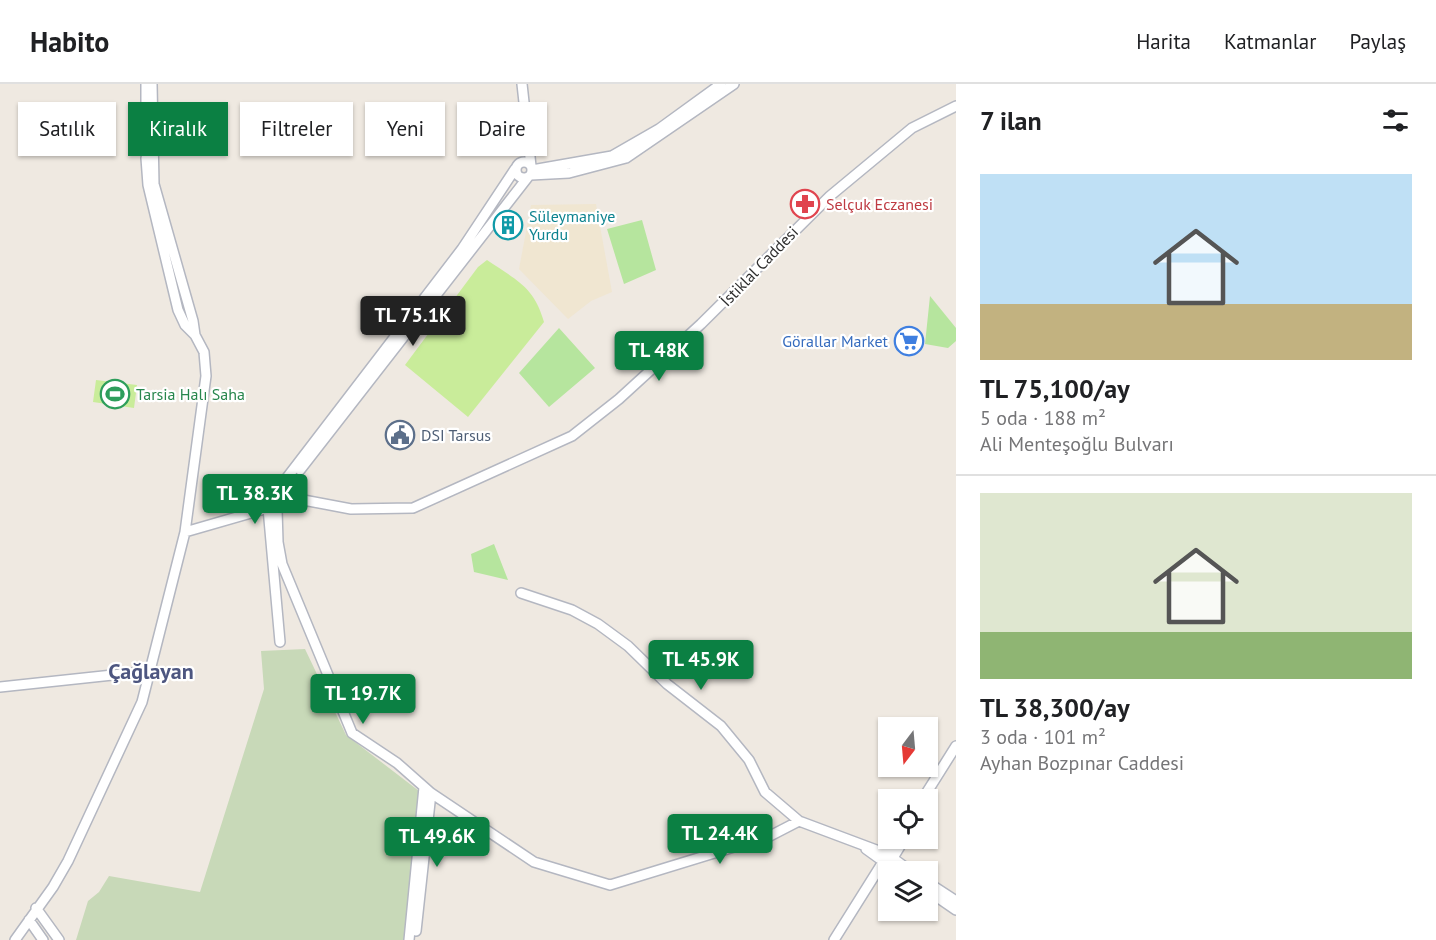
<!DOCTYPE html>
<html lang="tr">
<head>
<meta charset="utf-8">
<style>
	body { margin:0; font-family:"PT Sans",sans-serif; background:#f6f6f6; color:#202124; height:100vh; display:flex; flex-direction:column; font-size:22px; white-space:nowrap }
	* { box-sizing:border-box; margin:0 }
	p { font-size:20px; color:#757577 }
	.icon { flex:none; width:33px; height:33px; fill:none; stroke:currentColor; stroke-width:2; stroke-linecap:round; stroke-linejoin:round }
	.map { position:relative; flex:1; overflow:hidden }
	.sheet { display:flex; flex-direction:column; background:#fff; width:480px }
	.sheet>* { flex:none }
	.guide { position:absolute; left:18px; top:18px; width:570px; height:54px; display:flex; gap:12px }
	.needle { width:39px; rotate:196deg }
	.buttons { position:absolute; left:878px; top:633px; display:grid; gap:12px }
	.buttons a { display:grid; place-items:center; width:60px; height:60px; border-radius:0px; background:#fff; box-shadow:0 2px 4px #0004; font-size:30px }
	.price { position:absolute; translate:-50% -51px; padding:0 14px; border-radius:6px; background:#0b8043; color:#fff; font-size:20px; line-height:39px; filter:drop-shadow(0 2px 3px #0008) }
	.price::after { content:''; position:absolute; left:50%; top:36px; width:18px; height:14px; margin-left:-9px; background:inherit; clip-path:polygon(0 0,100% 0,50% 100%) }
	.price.selected { background:#222; color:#fff }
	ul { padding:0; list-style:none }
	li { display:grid; align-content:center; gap:12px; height:318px; padding:0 24px }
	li+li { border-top:2px solid #e0e0e0 }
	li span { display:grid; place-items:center; height:186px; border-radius:0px; color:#555 }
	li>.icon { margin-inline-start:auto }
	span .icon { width:108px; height:108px; fill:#fffc; stroke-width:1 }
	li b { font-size:26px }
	h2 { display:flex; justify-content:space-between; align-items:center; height:72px; padding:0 24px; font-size:26px }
	.chip { padding:0 21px; border-radius:0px; background:#fff; box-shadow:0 2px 4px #0004; font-size:21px; line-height:54px }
	.chip.selected { background:#0b8043; color:#fff }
	header { display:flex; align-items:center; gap:36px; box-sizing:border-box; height:84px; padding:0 30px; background:#fff; border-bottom:2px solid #e0e0e0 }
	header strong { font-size:28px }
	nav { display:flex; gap:33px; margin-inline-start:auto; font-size:21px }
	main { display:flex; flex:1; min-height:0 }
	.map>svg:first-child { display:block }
</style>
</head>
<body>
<header>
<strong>Habito</strong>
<nav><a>Harita</a><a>Katmanlar</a><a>Paylaş</a></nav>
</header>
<main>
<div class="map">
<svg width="956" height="856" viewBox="0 0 956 856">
	<rect width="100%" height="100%" fill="#efe9e1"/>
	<path fill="#f0e6d1" d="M 596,120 L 612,208 L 591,217 L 568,235 L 519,185 L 531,121 Z"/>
	<path fill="#b6e59e" d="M 642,136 L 656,186 L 624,200 L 607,145 Z
		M 930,212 L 956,244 L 956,257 L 948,264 L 925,260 Z
		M 559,244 L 595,284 L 549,323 L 519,289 Z
		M 494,460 L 508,496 L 474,488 L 471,470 Z"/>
	<path fill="#c8d9b8" d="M 305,565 L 346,651 L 419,707 L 407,856 L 76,856 L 88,817 L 99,808 L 109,792 L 200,808 L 264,605 L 261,567 Z"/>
	<path fill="#c9ec9a" d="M 487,176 C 516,196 534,202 544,238 L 468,333 L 405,281 L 478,183 Z
		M 96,296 L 137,301 L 134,324 L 93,318 Z"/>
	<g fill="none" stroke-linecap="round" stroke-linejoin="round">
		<g stroke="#b4b7c1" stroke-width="12">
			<path id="secondary" d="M 146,0 L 146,46
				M 522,0 L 531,82
				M 146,74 L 148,101 L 178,226 L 185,241 L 195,251
				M516 86a8 8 0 1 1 16 0a8 8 0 1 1-16 0Z
				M 532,86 L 612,72 L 659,45 L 721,0
				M 531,91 L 569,89 L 626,74 L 734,0
				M 300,386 L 528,93
				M 273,412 L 279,415 L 281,420 L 274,427 L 267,422 L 268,415 L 276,408 L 462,165 L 515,85
				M 280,416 L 298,415 L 351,425 L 413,424 L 572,352 L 619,315 L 701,240 L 830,112 L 912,44 L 956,22
				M 268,424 L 280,558
				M 277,426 L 278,458 L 282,480 L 352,649 L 397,679 L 431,709 L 534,778 L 610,801 L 770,752 L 799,737
				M 185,448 L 268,424
				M 521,509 L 572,526 L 598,540 L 628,562 L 667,600 L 721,642 L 749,676 L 765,708 L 799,737 L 887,770 L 912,788
				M 0,603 L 150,587
				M 922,716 L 956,662
				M 866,765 L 898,788
				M 893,774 L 905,754
				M 927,798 L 956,817
				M 927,806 L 956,826
				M 36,824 L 59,856
				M 29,836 L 43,856
				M 416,847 L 431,709
				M 15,856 L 53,803 L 68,777 L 142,618 L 185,448 L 206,292 L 204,268 L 195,251 L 193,237 L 154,100 L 152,0
				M 409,856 L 424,703
				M 834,856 L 898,754"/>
		</g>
		<use href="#secondary" stroke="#fff" stroke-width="9"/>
	</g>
	<defs>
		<g id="pharmacy-ring" transform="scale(1.5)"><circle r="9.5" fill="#fff" stroke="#e0444e" stroke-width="1.5"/><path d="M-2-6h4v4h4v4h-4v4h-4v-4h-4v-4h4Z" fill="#e0444e"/></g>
		<g id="building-ring" transform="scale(1.5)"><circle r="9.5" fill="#fff" stroke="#0f9aa8" stroke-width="1.5"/><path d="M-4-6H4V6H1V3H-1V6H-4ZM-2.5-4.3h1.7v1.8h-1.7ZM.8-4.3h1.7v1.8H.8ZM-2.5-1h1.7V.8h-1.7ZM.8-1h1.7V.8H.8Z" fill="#0f9aa8"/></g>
		<g id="supermarket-ring" transform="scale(1.5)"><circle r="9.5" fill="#fff" stroke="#3f7fe0" stroke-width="1.5"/><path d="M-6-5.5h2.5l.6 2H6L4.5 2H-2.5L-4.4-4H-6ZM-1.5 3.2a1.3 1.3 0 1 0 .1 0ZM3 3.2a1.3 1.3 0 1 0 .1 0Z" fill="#3f7fe0"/></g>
		<g id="stadium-ring" transform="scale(1.5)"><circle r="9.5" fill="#fff" stroke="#2e9e5b" stroke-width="1.5"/><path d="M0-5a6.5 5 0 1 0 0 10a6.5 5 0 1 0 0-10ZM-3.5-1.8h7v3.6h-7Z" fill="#2e9e5b"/></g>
		<g id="civic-ring" transform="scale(1.5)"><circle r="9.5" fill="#fff" stroke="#5c6f8a" stroke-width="1.5"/><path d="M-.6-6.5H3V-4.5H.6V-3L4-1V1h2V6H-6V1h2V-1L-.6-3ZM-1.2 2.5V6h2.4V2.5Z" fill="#5c6f8a"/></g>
	</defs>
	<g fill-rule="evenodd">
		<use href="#pharmacy-ring" x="805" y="120"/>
		<use href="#building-ring" x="508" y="141"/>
		<use href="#supermarket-ring" x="909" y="257"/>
		<use href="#stadium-ring" x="115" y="310"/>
		<use href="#civic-ring" x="400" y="351"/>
	</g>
	<g text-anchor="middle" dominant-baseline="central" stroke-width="4.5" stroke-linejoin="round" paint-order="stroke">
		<g font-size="16" fill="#be3a42" stroke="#fff" text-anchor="start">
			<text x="826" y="120">Selçuk Eczanesi</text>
		</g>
		<g font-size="16" fill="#0d838f" stroke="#fff" text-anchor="start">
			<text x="529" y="132">Süleymaniye<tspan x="529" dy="18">Yurdu</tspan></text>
		</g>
		<g font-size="16" fill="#2e2e2e" stroke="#fff">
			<text transform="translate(759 182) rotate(-46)">İstiklal Caddesi</text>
		</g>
		<g font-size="16" fill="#366cbe" stroke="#fff" text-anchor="end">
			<text x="888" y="257">Görallar Market</text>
		</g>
		<g font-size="16" fill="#27864d" stroke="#fff" text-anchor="start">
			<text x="136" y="310">Tarsia Halı Saha</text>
		</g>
		<g font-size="16" fill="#4e5e75" stroke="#fff" text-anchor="start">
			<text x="421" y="351">DSI Tarsus</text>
		</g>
		<g font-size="22" font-weight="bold" fill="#4d5680" stroke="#fff">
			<text x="151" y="587">Çağlayan</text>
		</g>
	</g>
</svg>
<div class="buttons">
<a><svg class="needle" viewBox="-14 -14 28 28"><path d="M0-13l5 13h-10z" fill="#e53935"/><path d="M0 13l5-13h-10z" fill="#757577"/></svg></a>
<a><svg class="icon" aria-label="locate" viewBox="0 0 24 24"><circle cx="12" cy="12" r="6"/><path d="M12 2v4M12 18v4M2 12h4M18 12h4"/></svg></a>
<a><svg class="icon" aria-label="layers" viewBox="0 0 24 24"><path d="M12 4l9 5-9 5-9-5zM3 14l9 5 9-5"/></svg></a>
</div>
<b class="price selected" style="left:413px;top:263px">TL 75.1K</b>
<b class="price" style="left:659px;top:298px">TL 48K</b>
<b class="price" style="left:255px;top:441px">TL 38.3K</b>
<b class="price" style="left:701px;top:607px">TL 45.9K</b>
<b class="price" style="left:363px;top:641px">TL 19.7K</b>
<b class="price" style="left:720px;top:781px">TL 24.4K</b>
<b class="price" style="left:437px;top:784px">TL 49.6K</b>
<div class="guide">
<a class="chip">Satılık</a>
<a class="chip selected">Kiralık</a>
<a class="chip">Filtreler</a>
<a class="chip">Yeni</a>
<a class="chip">Daire</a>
</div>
</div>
<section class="sheet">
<h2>7 ilan<svg class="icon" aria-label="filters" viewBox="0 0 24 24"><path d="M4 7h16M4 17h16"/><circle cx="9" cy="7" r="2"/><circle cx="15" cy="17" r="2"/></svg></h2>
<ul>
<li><span style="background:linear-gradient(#bfe0f5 70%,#c2b280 0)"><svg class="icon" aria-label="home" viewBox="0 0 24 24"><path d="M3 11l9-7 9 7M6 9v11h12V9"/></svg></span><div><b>TL 75,100/ay</b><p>5 oda · 188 m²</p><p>Ali Menteşoğlu Bulvarı</p></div></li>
<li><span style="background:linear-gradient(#dfe7d0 75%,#8fb573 0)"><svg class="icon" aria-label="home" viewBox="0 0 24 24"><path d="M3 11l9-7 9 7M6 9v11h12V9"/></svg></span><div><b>TL 38,300/ay</b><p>3 oda · 101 m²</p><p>Ayhan Bozpınar Caddesi</p></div></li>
</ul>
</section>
</main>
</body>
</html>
